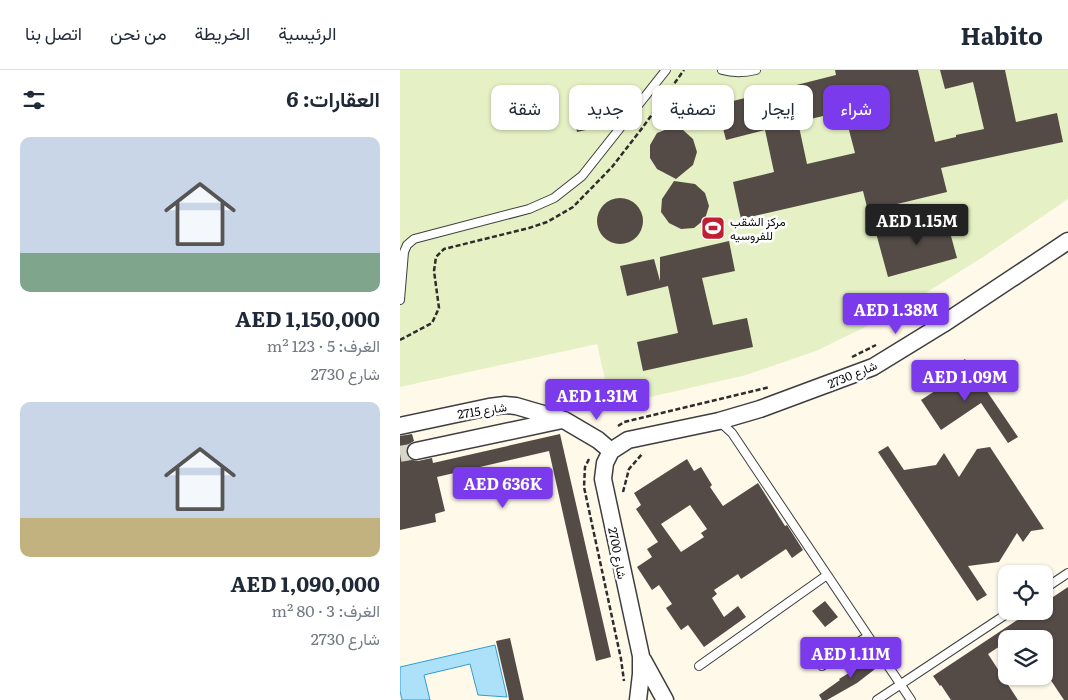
<!DOCTYPE html>
<html lang="ar">
<head>
<meta charset="utf-8">
<style>
	body { margin:0; font-family:Literata,Vazirmatn,serif; background:#f2f2f3; color:#1f2937; direction:rtl; height:100vh; display:flex; flex-direction:column; font-size:19px; white-space:nowrap }
	* { box-sizing:border-box; margin:0 }
	p { font-size:16px; color:#747a83 }
	.icon { flex:none; width:28px; height:28px; fill:none; stroke:currentColor; stroke-width:2; stroke-linecap:round; stroke-linejoin:round }
	.map { position:relative; flex:1; overflow:hidden; direction:ltr }
	.side { display:flex; flex-direction:column; background:#fff; width:400px }
	.side>* { flex:none }
	.hud { position:absolute; left:15px; top:15px; width:475px; height:45px; direction:rtl; display:flex; gap:10px }
	.tools { position:absolute; left:598px; top:495px; display:grid; gap:10px }
	.tools a { display:grid; place-items:center; width:55px; height:55px; border-radius:10px; background:#fff; box-shadow:0 1px 4px #0004; font-size:25px }
	.price { position:absolute; translate:-50% -42px; padding:0 11px; border-radius:5px; background:#7c3aed; color:#fff; font-size:16px; line-height:32px; filter:drop-shadow(0 1px 2px #0008) }
	.price::after { content:''; position:absolute; left:50%; top:30px; width:15px; height:11px; margin-left:-8px; background:inherit; clip-path:polygon(0 0,100% 0,50% 100%) }
	.price.active { background:#222; color:#fff }
	ul { padding:0; list-style:none }
	li { display:grid; align-content:center; gap:10px; height:265px; padding:0 20px }
	li span { display:grid; place-items:center; height:155px; border-radius:10px; color:#555 }
	li>.icon { margin-inline-start:auto }
	span .icon { width:90px; height:90px; fill:#fffc; stroke-width:1 }
	li b { font-size:21px }
	h2 { display:flex; justify-content:space-between; align-items:center; height:60px; padding:0 20px; font-size:21px }
	.tag { padding:0 18px; border-radius:10px; background:#fff; box-shadow:0 1px 4px #0004; font-size:18px; line-height:45px }
	.tag.active { background:#7c3aed; color:#fff }
	header { display:flex; align-items:center; gap:30px; box-sizing:border-box; height:70px; padding:0 25px; background:#fff; border-bottom:1px solid #e0e1e3 }
	header strong { font-size:24px }
	nav { display:flex; gap:28px; margin-inline-start:auto; font-size:18px }
	main { display:flex; flex:1; min-height:0 }
	.map>svg:first-child { display:block }
</style>
</head>
<body>
<header>
<strong>Habito</strong>
<nav><a>الرئيسية</a><a>الخريطة</a><a>من نحن</a><a>اتصل بنا</a></nav>
</header>
<main>
<div class="map">
<svg width="668" height="630" viewBox="0 0 668 630">
	<rect width="100%" height="100%" fill="#fff9ea"/>
	<path fill="#e5f1c4" d="M 0,0 L 668,0 L 668,129 L 583,187 L 492,244 L 416,281 L 346,305 L 211,336 L 197,274 L 0,317 Z"/>
	<path fill="#ace1f9" stroke="#309dd3" d="M 95,575 L 107,627 L 78,625 L 70,594 L 24,605 L 30,630 L 2,630 L 0,621 L 0,597 Z"/>
	<path fill="#544b47" fill-rule="evenodd" d="M 435,0 L 518,0 L 535,72 L 556,67 L 556,65 L 584,59 L 573,12 L 545,19 L 540,0 L 605,0 L 616,52 L 657,43 L 663,72 L 541,98 L 547,122 L 468,141 L 463,121 L 341,149 L 333,112 L 374,102 L 365,60 L 326,70 L 317,35 L 436,5 ZM 444,41 L 455,83 L 407,94 L 398,52 Z
		M 194,38 L 199,57 L 177,62 L 173,43 Z
		M 270,58 L 283,60 L 293,69 L 297,82 L 293,95 L 276,109 L 257,99 L 250,88 L 250,75 L 257,63 Z
		M 274,111 L 295,114 L 305,123 L 309,136 L 305,149 L 294,158 L 281,159 L 269,153 L 261,142 L 262,129 Z
		M197 151a23 23 0 1 1 46 0a23 23 0 1 1-46 0Z
		M 545,144 L 557,188 L 488,207 L 476,163 Z
		M 329,171 L 335,201 L 302,208 L 313,255 L 347,248 L 353,277 L 243,301 L 237,272 L 278,263 L 268,216 L 227,226 L 220,196 L 254,189 L 260,211 L 260,187 Z
		M 565,289 L 618,367 L 608,373 L 581,333 L 541,360 L 521,330 L 561,304 L 556,295 Z
		M 12,364 L 14,371 L 9,374 L 6,378 L 6,383 L 8,387 L 12,390 L 18,391 L 32,388 L 33,393 L 160,364 L 211,587 L 196,591 L 149,381 L 37,407 L 45,441 L 35,444 L 36,452 L 0,460 L 0,366 Z
		M 488,376 L 504,400 L 536,395 L 544,383 L 559,407 L 577,379 L 590,377 L 644,459 L 631,461 L 623,472 L 617,463 L 599,492 L 568,496 L 587,525 L 577,531 L 478,382 Z
		M 287,389 L 294,401 L 301,397 L 312,415 L 310,417 L 323,436 L 358,413 L 385,456 L 387,455 L 403,480 L 392,488 L 386,479 L 341,509 L 338,504 L 314,520 L 317,524 L 312,528 L 324,547 L 338,536 L 346,547 L 304,577 L 288,555 L 281,560 L 266,538 L 272,534 L 259,515 L 252,520 L 237,497 L 252,487 L 247,479 L 258,472 L 236,439 L 241,435 L 234,423 ZM 290,435 L 307,459 L 301,463 L 304,467 L 281,482 L 261,454 Z
		M 668,517 L 668,630 L 664,630 L 644,600 L 644,569 L 623,569 L 619,563 L 611,569 L 606,569 L 606,572 L 588,584 L 618,630 L 551,630 L 541,615 L 540,616 L 533,606 L 631,541 L 644,541 L 644,533 Z
		M 425,531 L 438,547 L 425,557 L 412,541 Z
		M 110,568 L 124,630 L 109,630 L 108,623 L 96,571 Z
		M 470,587 L 472,590 L 475,589 L 479,596 L 457,613 L 427,630 L 422,630 L 419,625 L 440,610 L 439,609 L 454,600 L 453,599 Z"/>
	<g fill="none" stroke-linecap="round" stroke-linejoin="round">
		<path stroke="#dad5c9" stroke-width="16" stroke-dasharray="16 8" stroke-linecap="butt" d="M 0,384 L 16,381"/>
		<g stroke="#3e3e3e" stroke-width="10">
			<path id="service" d="M 322,0 C 333,3 344,3 356,0
				M 0,230 L 4,182 L 7,175 L 14,169 L 129,139 L 154,128 L 182,106 L 266,0
				M 320,352 L 332,363 L 511,630
				M 644,519 L 668,503
				M 299,596 L 427,505
				M 422,596 L 468,566
				M 477,630 L 611,541"/>
		</g>
		<g stroke="#3e3e3e" stroke-width="19">
			<path id="minor" d="M 0,356 L 89,337 L 105,335 L 116,336 L 164,350 L 198,370 L 211,381
				M 16,381 L 162,350
				M 243,590 L 265,630
				M 238,630 L 241,604 L 241,586 L 203,409 L 205,393 L 211,381 L 228,370 L 319,351 L 360,339 L 473,297 L 543,254 L 668,171"/>
		</g>
		<path stroke="#2d2d2d" stroke-width="2.5" stroke-dasharray="5 2.5" stroke-linecap="butt" d="M 0,270 L 32,253 L 39,238 L 34,201 L 36,187 L 44,179 L 129,158 L 147,152 L 173,137 L 212,97 L 243,57 L 284,0
			M 452,287 L 476,275
			M 218,356 L 224,352 L 370,317
			M 189,389 L 185,397 L 184,417 L 221,589 L 224,611
			M 223,422 L 229,399 L 243,383"/>
		<use href="#service" stroke="#fff" stroke-width="8"/>
		<use href="#minor" stroke="#fff" stroke-width="16"/>
	</g>
	<defs>
		<g id="stadium-square" transform="scale(1.25)"><rect x="-9" y="-9" width="18" height="18" rx="4" fill="#c01e32" stroke="#fff"/><path d="M0-5a6.5 5 0 1 0 0 10a6.5 5 0 1 0 0-10ZM-3.5-1.8h7v3.6h-7Z" fill="#fff"/></g>
	</defs>
	<g fill-rule="evenodd">
		<use href="#stadium-square" x="313" y="158"/>
	</g>
	<g text-anchor="middle" dominant-baseline="central" stroke-width="5" stroke-linejoin="round" paint-order="stroke">
		<g font-size="12" fill="#0b0b0b" stroke="#fff" text-anchor="start">
			<text x="330" y="151">مركز الشقب<tspan x="330" dy="14">للفروسيه</tspan></text>
		</g>
		<g font-size="12" fill="#0b0b0b" stroke="#fff">
			<text transform="translate(452 304) rotate(-23)">شارع 2730</text>
			<text transform="translate(82 340) rotate(-9)">شارع 2715</text>
			<text transform="translate(218 483) rotate(79)">شارع 2700</text>
		</g>
	</g>
</svg>
<div class="tools">
<a><svg class="icon" aria-label="locate" viewBox="0 0 24 24"><circle cx="12" cy="12" r="6"/><path d="M12 2v4M12 18v4M2 12h4M18 12h4"/></svg></a>
<a><svg class="icon" aria-label="layers" viewBox="0 0 24 24"><path d="M12 4l9 5-9 5-9-5zM3 14l9 5 9-5"/></svg></a>
</div>
<b class="price active" style="left:517px;top:176px">AED 1.15M</b>
<b class="price" style="left:496px;top:265px">AED 1.38M</b>
<b class="price" style="left:565px;top:332px">AED 1.09M</b>
<b class="price" style="left:197px;top:351px">AED 1.31M</b>
<b class="price" style="left:103px;top:439px">AED 636K</b>
<b class="price" style="left:451px;top:609px">AED 1.11M</b>
<div class="hud">
<a class="tag active">شراء</a>
<a class="tag">إيجار</a>
<a class="tag">تصفية</a>
<a class="tag">جديد</a>
<a class="tag">شقة</a>
</div>
</div>
<section class="side">
<h2>العقارات: 6<svg class="icon" aria-label="filters" viewBox="0 0 24 24"><path d="M4 7h16M4 17h16"/><circle cx="9" cy="7" r="2"/><circle cx="15" cy="17" r="2"/></svg></h2>
<ul>
<li><span style="background:linear-gradient(#c9d6e8 75%,#7fa58c 0)"><svg class="icon" aria-label="home" viewBox="0 0 24 24"><path d="M3 11l9-7 9 7M6 9v11h12V9"/></svg></span><div><b>AED 1,150,000</b><p>الغرف: 5 · 123 m²</p><p>شارع 2730</p></div></li>
<li><span style="background:linear-gradient(#c9d6e8 75%,#c2b280 0)"><svg class="icon" aria-label="home" viewBox="0 0 24 24"><path d="M3 11l9-7 9 7M6 9v11h12V9"/></svg></span><div><b>AED 1,090,000</b><p>الغرف: 3 · 80 m²</p><p>شارع 2730</p></div></li>
</ul>
</section>
</main>
</body>
</html>
